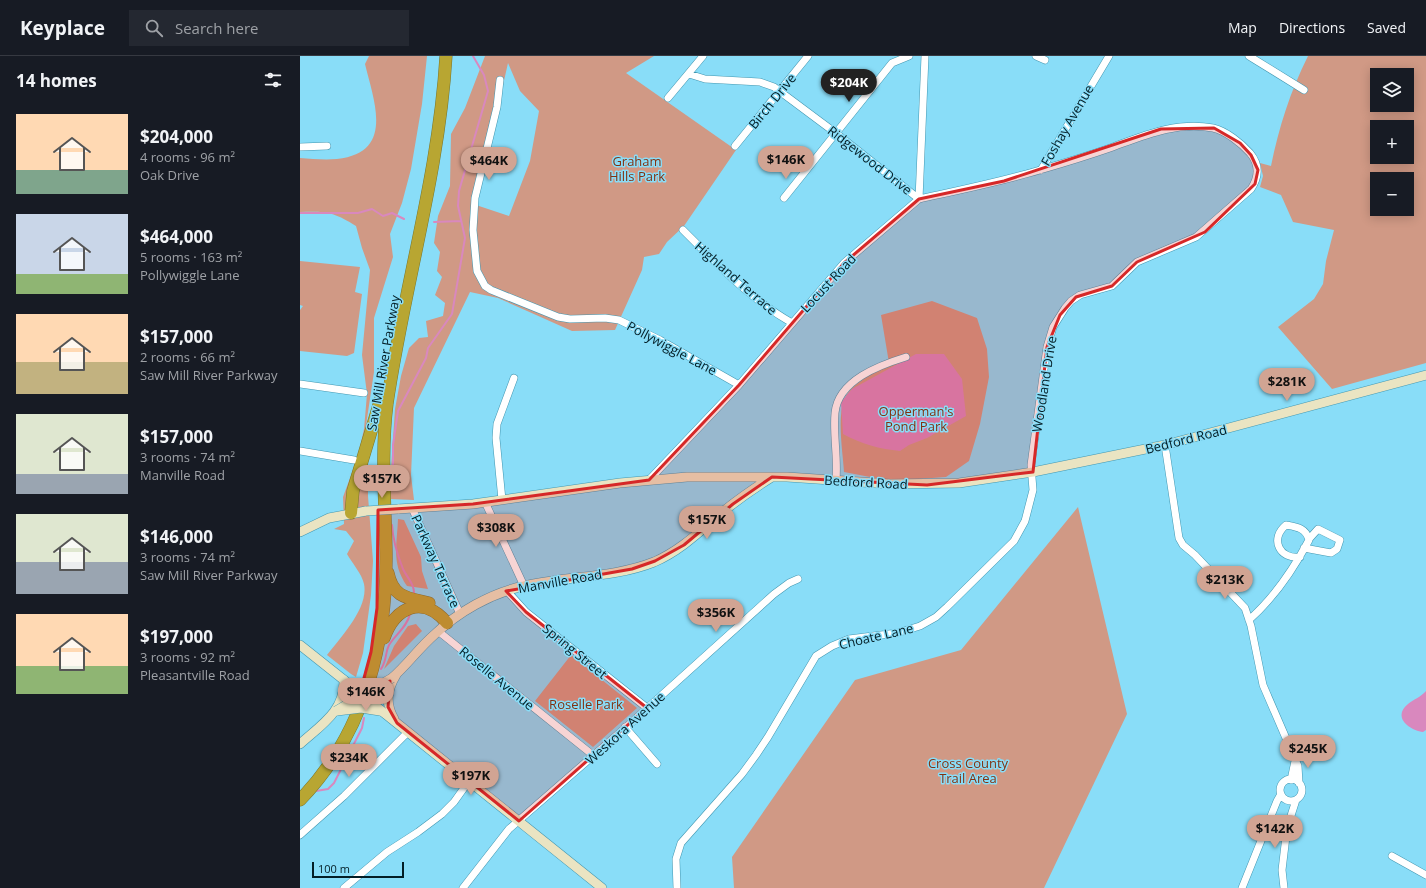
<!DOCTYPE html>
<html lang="en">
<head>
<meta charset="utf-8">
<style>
	body { margin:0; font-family:"Open Sans",sans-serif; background:#242831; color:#f1f3f6; height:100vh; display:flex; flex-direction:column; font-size:15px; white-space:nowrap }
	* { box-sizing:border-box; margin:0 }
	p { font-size:13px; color:#9ea1a6 }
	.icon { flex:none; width:22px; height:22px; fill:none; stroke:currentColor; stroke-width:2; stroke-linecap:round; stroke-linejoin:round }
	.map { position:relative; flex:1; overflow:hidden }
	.panel { display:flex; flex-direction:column; background:#171b24; width:300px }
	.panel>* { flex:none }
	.fabs { position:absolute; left:1070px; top:12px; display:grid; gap:8px }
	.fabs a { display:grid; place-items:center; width:44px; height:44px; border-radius:0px; background:#171b24; box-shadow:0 2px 10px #0003; font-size:20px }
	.scale { position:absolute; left:12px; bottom:10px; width:92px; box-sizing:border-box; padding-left:4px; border:2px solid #031e26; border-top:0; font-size:11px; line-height:14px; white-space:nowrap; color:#031e26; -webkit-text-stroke:3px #89ddf8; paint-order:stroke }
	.price { position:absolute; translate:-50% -34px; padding:0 9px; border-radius:14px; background:#d1a493; color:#111; font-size:13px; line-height:26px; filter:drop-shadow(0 1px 2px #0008) }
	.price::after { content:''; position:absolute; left:50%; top:24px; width:12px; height:9px; margin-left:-6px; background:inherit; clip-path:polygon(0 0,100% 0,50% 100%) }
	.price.selected { background:#222; color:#fff }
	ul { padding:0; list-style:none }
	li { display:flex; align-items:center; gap:12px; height:100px; padding:0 16px }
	li span { display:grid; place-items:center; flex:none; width:112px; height:80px; border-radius:0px; color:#555 }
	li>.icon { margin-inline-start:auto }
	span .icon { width:48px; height:48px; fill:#fffc; stroke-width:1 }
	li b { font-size:17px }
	h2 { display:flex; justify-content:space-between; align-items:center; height:48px; padding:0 16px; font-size:17px }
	header { display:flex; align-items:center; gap:24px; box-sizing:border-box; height:56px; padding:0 20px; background:#171b24; border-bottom:1px solid #363941 }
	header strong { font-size:19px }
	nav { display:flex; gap:22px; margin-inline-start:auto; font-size:14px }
	.search { width:280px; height:36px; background:#242831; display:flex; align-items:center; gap:10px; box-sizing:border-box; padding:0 14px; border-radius:0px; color:#9ea1a6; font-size:15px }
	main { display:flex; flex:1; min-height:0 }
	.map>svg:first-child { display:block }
</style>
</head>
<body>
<header>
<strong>Keyplace</strong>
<div class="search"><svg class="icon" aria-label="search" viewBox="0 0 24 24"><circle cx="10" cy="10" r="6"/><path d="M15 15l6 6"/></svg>Search here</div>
<nav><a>Map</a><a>Directions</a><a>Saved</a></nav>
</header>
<main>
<section class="panel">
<h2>14 homes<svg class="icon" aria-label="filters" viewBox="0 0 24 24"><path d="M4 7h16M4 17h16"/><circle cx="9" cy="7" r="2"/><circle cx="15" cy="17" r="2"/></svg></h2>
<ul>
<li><span style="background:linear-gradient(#ffd9b3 70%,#7fa58c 0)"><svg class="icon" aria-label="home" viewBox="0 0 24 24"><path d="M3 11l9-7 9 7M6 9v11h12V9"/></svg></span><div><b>$204,000</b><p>4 rooms · 96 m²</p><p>Oak Drive</p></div></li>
<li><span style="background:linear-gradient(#c9d6e8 75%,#8fb573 0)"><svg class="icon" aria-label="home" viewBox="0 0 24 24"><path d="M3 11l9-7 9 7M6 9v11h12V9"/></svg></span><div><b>$464,000</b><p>5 rooms · 163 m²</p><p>Pollywiggle Lane</p></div></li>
<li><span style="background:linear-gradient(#ffd9b3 60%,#c2b280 0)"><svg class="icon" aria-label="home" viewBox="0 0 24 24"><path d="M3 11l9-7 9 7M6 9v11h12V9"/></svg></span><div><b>$157,000</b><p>2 rooms · 66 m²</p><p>Saw Mill River Parkway</p></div></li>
<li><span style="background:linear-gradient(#dfe7d0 75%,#9aa5b1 0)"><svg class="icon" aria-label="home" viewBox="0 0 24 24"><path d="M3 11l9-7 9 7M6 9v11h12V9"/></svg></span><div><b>$157,000</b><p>3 rooms · 74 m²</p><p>Manville Road</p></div></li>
<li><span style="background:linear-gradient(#dfe7d0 60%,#9aa5b1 0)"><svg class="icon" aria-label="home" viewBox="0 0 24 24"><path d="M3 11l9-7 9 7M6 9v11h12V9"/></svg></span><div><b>$146,000</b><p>3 rooms · 74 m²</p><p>Saw Mill River Parkway</p></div></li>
<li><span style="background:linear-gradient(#ffd9b3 65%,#8fb573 0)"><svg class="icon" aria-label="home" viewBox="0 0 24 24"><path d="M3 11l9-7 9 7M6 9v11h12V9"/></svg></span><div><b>$197,000</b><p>3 rooms · 92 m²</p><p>Pleasantville Road</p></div></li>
</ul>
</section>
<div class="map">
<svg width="1126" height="832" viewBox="0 0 1126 832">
	<rect width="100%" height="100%" fill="#89ddf8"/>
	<path fill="#d09985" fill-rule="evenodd" d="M 69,0 L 127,0 L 122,48 L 111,113 L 102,147 L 90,178 L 93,201 L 74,262 L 74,316 L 62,396 L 68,408 L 68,440 L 73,505 L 71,539 L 63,597 L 56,621 L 51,618 L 27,599 C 40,582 69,552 64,528 C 62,518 52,507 47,498 L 54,485 L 46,475 L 34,473 L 44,468 L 43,441 L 58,400 L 64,373 L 67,338 L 62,299 L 70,214 L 62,192 L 56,170 C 34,156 26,155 0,156 L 0,102 C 12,103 25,104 37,103 C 95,97 74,45 65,8 Z
		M 185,0 L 354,0 L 326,17 L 436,94 L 384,170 L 367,186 L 359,198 L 344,201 L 342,214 L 315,274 L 272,275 L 198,242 L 170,236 L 114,352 L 111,419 L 114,444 L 89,443 L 95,353 L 101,320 L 109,292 L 119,282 L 128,281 L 126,265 L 143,260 L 145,247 L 135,239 L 142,221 L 137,215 L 140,196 L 134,187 L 138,160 L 150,130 L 151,78 L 165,52 ZM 208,7 L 220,35 L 239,55 L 230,105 L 209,160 L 176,149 Z
		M 1008,0 L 1126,0 L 1126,307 L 1032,333 L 978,271 L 1014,243 L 1023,228 L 1026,205 L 1034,174 L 993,166 L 981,139 L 960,131 L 963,120 L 960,107 L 971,110 C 979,71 990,36 1008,0 ZM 1077,19 L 1107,19 L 1107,49 L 1077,49 ZM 1077,71 L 1107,71 L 1107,101 L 1077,101 ZM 1077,123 L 1107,123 L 1107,153 L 1077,153 Z
		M 0,205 L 60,211 L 55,236 L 62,238 L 54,297 L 47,300 L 0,295 L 0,254 L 3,250 L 0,249 Z
		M 632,245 L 677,262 L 687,293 L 689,321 L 680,368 L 669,405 L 646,421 L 591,425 L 544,416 C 543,396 535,353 548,337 C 558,324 575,316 589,307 L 581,259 Z
		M 778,451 L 827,658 L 744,832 L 434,832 L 432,801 L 555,624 L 661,594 Z
		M 98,463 L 104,464 L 121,501 L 122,515 L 128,533 L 107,530 C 91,507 97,490 98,463 Z
		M 116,568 L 122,575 L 84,613 L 94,590 L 108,570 Z
		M 271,599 L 337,652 L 293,691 L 235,645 Z"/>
	<path fill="#d988be" d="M 616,298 L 644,298 L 662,323 L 666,360 L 627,382 L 609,389 L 600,395 C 580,393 561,388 543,378 L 541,346 L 552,333 Z
		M 1126,635 L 1126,674 L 1123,676 C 1109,674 1092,661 1108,648 C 1114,643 1121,641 1126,635 Z"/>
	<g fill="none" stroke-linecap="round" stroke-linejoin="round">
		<path stroke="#d988be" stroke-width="2" d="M 0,157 L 58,157 L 72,153 L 83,160 L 92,157 L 104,163
			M 134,166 L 161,165
			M 90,433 L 93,416 L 93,389 L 98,355 L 126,302 L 128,292 L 152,258 L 165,182 L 158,150 L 159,135 L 188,35 L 184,19 L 173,0
			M 92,469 C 93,485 97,498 103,513 C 107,522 115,528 114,539
			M 81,613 C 87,604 85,597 89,589 C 96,578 107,571 110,558
			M 16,735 L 28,733 L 34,727 L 62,672 L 64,662"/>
		<g stroke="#4297b1" stroke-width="8">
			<path id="street" d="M 736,0 L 745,4
				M 949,0 L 1004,34
				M 389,18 L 405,23 L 460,26 L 474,31 L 537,78 L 619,143
				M 200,24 L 197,51 L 175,142 L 173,174 L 177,215 L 185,230 L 191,234 L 258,261 L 270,263 L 305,262 L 319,264 L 360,284 L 439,329
				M 368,42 L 403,0
				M 435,90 L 508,0
				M 0,91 L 27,90
				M 741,114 L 809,0
				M 484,142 L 592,7 L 609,0
				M 383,174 C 417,208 450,243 492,267
				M 0,328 L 64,337
				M 865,389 L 879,482 L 883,489 L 895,499 L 945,552 L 951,570 L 963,629 L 998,710 L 999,727
				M 0,395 L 54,404
				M 349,424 L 439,329 L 544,207 L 619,143 L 625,0
				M 536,424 C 538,401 533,379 535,357 C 538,324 580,309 606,301
				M 202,444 L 196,382 L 197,368 L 214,322
				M 185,446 L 224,530
				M 112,452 L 160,558
				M 1004,492 L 1031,497 L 1037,493 L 1040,484 L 1018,473 L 1009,483
				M 207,535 L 226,556 L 347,652
				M 949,564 C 975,541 993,514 1009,484 C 1006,472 997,471 986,469 C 969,483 980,504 1000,501
				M 138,575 L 294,700
				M 325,671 L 357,708
				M980 734a11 11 0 1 1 22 0a11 11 0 1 1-22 0Z
				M 991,724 L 995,705
				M 0,779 L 44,740 L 108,676
				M 1092,800 L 1126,819
				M 44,832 L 87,796 L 118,776 L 142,758 L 154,746 L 169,725
				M 163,832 L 209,773 L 332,666 L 474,538 L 489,527 L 498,523
				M 377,832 L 376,803 L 381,787 L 442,718 L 456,699 L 468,681 L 516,600 L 532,590 L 549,583 L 597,577 L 620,570 L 636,561 L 647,551 L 714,485 L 725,465 L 733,434 L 731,409 L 747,291 L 753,271 L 765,252 L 771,245 L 780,239 L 812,230 L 837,206 L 896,181 L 951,133 C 959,121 960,109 950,97 C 941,87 926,75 913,72 C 876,65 843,80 810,92 C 787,100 764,107 740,114 C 700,126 660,134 619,143
				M 942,832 L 977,745 L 981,738
				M 984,832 L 982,814 L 987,772 L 996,744"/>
		</g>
		<g stroke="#4297b1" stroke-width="10">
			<path id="secondary" d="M 98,453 L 173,448 L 320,427 L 387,421 L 487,421 L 590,428 L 659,427 L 733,416 L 865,389 L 1126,319
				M 0,476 L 29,462 L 66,455
				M 0,589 L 44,624 C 45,655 21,669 0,688
				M 92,622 C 107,609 119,592 134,579 C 158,556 191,537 224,530 C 266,520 314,522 354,506 C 382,494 402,473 425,454 C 440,442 456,431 472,421
				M 83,656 L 302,832
				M 94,663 C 85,647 87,634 96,619"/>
		</g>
		<g stroke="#79762e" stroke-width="13">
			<path id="highway" d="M 51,457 L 53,435 L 82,339
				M 88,517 C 93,542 108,542 129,547
				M 84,582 C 95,551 123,538 147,567
				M 0,744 C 66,676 88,584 86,491 C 85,443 81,396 87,348 C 104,231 139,118 146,0"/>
		</g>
		<use href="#street" stroke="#fff" stroke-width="7"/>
		<use href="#secondary" stroke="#eae4c2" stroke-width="9"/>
		<use href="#highway" stroke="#b8a632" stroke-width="12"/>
		<g stroke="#4297b1" stroke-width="10" stroke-linecap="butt">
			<path id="secondary-bridge" d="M 66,455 L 98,453
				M 44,624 L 83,656
				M 36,655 L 92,622
				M 37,655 L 61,652 L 80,655"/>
		</g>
		<use href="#secondary-bridge" stroke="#eae4c2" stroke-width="9"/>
	</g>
	<path fill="#d62828" fill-opacity="0.2" stroke="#d62828" stroke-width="3" stroke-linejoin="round" d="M 914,72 L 940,87 L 951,99 L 958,114 L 955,128 L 905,176 L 837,206 L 812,230 L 776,241 L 760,259 L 747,291 L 733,416 L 627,429 L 472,421 L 433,448 L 384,489 L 355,505 L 332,513 L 206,535 L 226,556 L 347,652 L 219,765 L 97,667 L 88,651 L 90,625 L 63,640 L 60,637 L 71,596 L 77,552 L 78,454 L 173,448 L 349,424 L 439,329 L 544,207 L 619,143 L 704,125 L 861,73 Z"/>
	<g text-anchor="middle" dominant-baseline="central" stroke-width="3" stroke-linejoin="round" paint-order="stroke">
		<g font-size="13" fill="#031e26" stroke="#89ddf8">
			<text transform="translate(472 45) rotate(-51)">Birch Drive</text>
			<text transform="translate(767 69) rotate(-60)">Foshay Avenue</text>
			<text transform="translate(570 104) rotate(38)">Ridgewood Drive</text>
			<text transform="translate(436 222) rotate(41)">Highland Terrace</text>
			<text transform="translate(528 227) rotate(-47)">Locust Road</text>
			<text transform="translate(372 292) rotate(28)">Pollywiggle Lane</text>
			<text transform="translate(83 307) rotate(-80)">Saw Mill River Parkway</text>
			<text transform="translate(744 328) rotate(-81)">Woodland Drive</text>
			<text transform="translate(886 383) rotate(-14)">Bedford Road</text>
			<text transform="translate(566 426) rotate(3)">Bedford Road</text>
			<text transform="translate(136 505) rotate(66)">Parkway Terrace</text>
			<text transform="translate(260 525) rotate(-10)">Manville Road</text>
			<text transform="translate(576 580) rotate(-13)">Choate Lane</text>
			<text transform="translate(275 595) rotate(39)">Spring Street</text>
			<text transform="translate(197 622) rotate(39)">Roselle Avenue</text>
			<text transform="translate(325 672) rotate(-42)">Weskora Avenue</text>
		</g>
		<g font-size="13" fill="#823110" stroke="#89ddf8">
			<text x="337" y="105">Graham<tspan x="337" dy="15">Hills Park</tspan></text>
			<text x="616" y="355">Opperman's<tspan x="616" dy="15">Pond Park</tspan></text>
			<text x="286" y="648">Roselle Park</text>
			<text x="668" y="707">Cross County<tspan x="668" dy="15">Trail Area</tspan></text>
		</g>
	</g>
</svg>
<div class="fabs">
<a><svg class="icon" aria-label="layers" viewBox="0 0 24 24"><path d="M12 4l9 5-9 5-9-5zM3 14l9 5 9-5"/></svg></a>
<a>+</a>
<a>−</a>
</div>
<div class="scale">100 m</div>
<b class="price selected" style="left:549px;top:47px">$204K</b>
<b class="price" style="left:486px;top:124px">$146K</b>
<b class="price" style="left:189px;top:125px">$464K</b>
<b class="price" style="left:987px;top:346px">$281K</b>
<b class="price" style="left:82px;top:443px">$157K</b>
<b class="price" style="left:407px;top:484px">$157K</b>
<b class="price" style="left:196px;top:492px">$308K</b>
<b class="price" style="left:925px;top:544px">$213K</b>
<b class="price" style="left:416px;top:577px">$356K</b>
<b class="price" style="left:66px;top:656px">$146K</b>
<b class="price" style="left:1008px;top:713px">$245K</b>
<b class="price" style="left:49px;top:722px">$234K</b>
<b class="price" style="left:171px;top:740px">$197K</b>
<b class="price" style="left:975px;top:793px">$142K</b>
</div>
</main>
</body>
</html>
